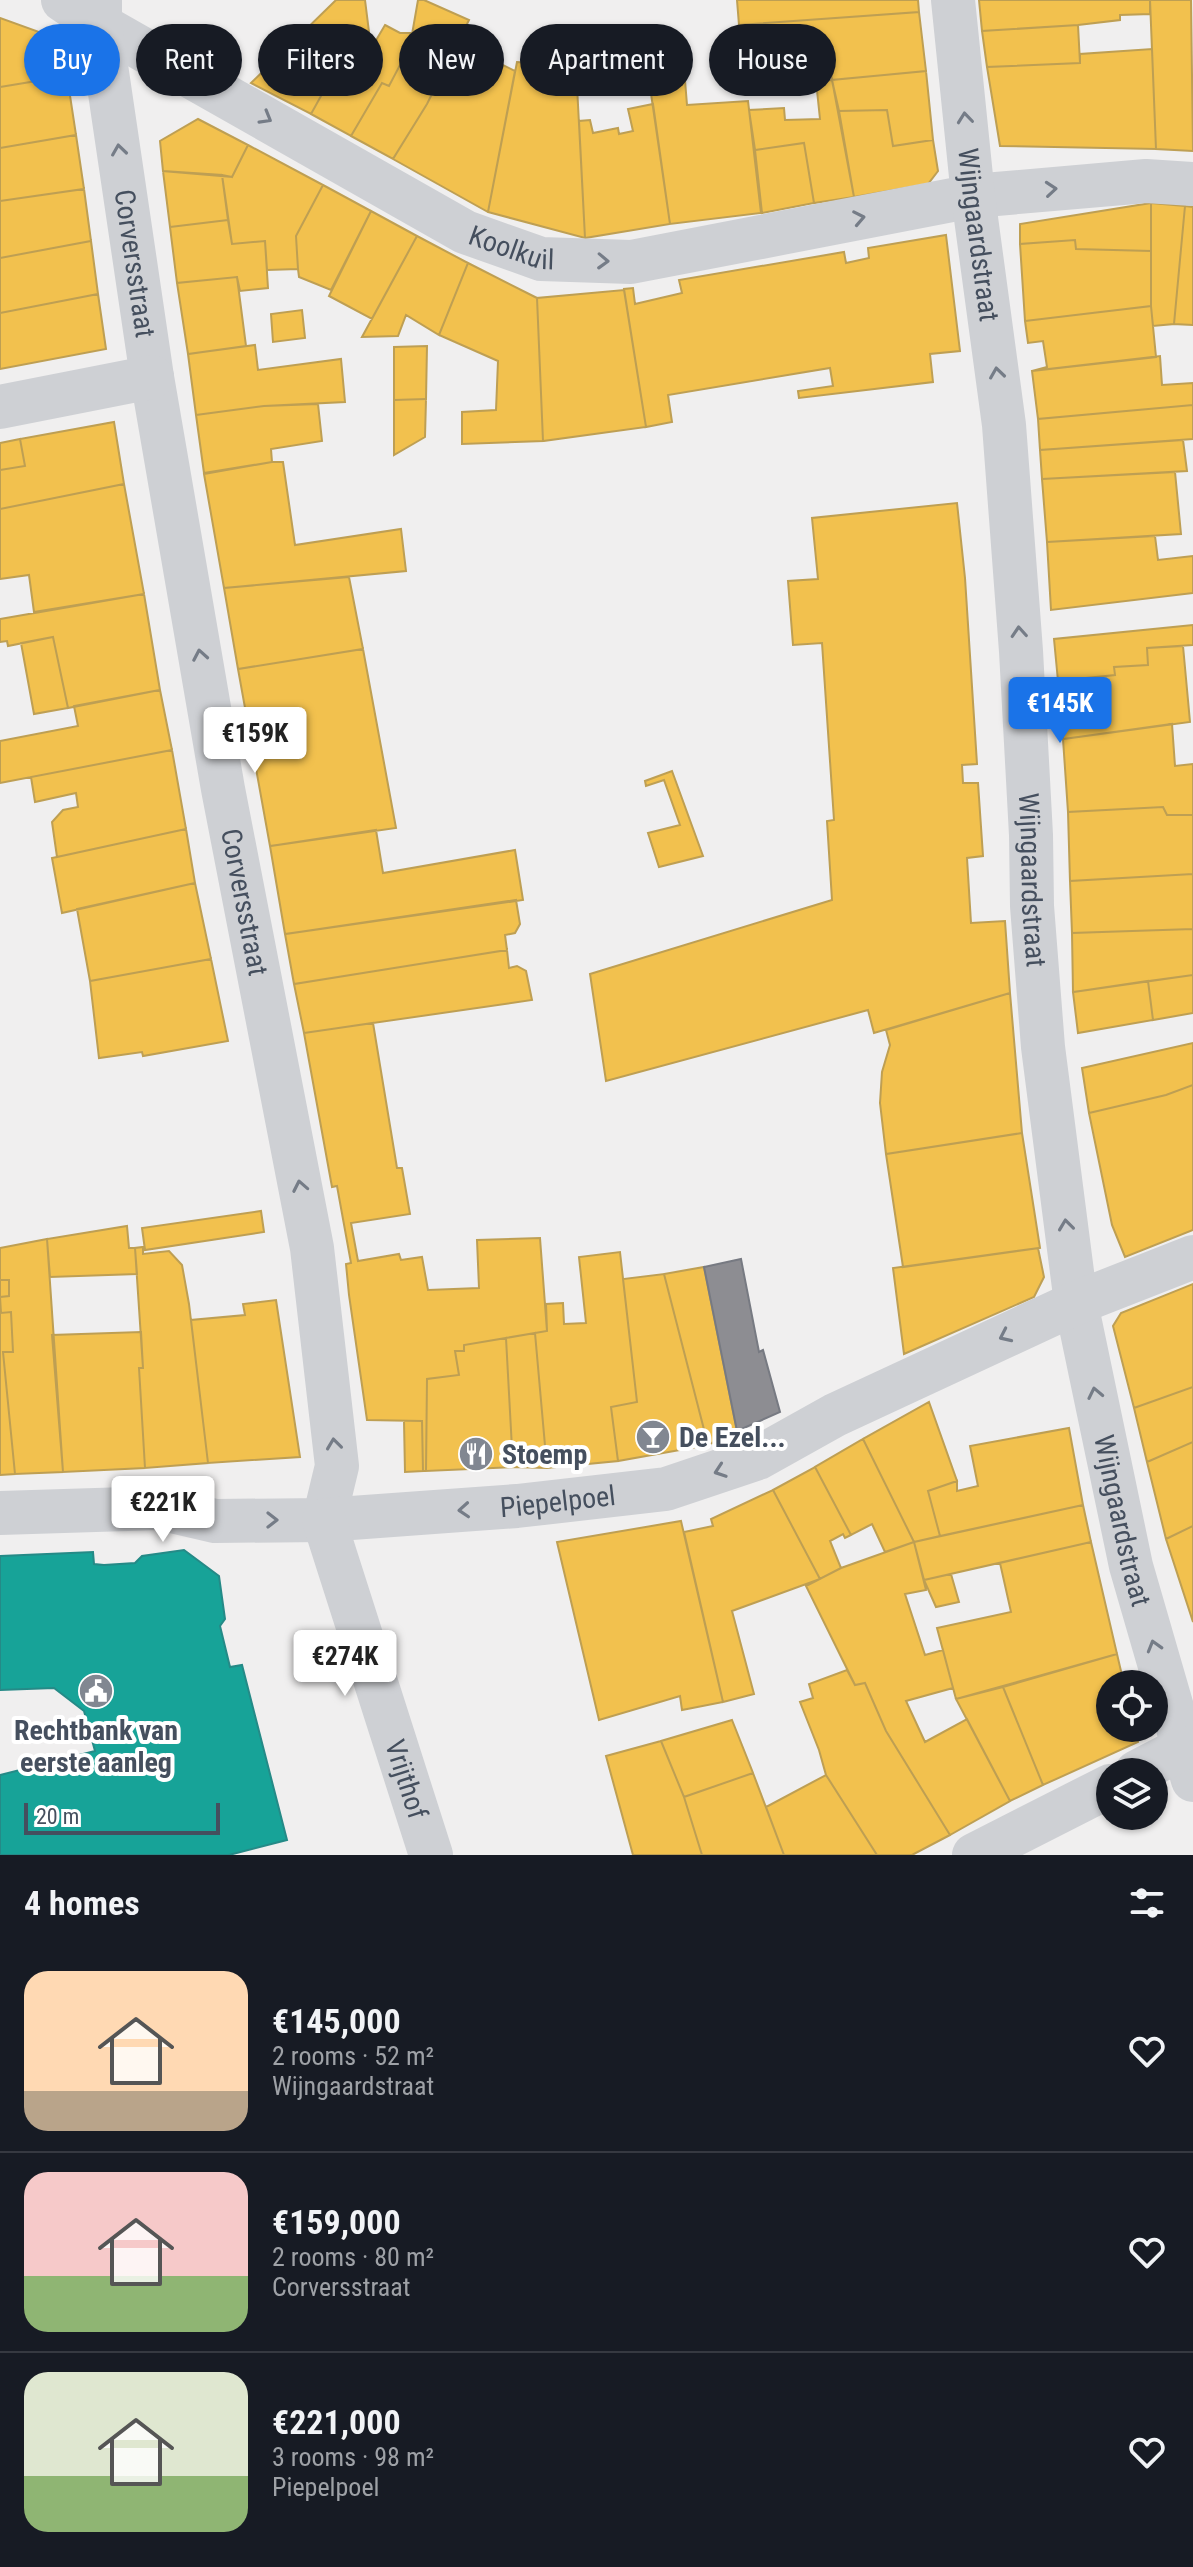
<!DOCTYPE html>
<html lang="en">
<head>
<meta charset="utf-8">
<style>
	body { margin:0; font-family:"Roboto Condensed",sans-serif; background:#242831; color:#f1f3f6; height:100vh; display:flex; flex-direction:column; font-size:30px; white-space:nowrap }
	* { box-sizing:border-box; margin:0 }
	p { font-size:26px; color:#9ea1a6 }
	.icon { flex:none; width:44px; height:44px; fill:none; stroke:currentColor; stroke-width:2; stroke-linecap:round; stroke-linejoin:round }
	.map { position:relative; height:1855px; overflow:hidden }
	.drawer { display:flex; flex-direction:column; background:#171b24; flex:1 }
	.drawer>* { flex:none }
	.hud { position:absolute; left:24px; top:24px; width:1146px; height:72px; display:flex; gap:16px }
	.fabs { position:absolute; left:1096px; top:1670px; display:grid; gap:16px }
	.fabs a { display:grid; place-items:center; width:72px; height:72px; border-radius:50%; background:#171b24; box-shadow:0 2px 6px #0004; font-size:40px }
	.scale { position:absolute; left:24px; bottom:20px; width:196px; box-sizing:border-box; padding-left:8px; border:4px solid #454f5e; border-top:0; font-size:22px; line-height:28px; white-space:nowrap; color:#454f5e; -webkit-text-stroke:6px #fff; paint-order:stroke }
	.price { position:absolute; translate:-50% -68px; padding:0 18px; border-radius:8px; background:#fff; color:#222; font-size:26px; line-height:52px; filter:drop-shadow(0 2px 4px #0008) }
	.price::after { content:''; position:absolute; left:50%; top:48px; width:24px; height:18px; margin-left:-12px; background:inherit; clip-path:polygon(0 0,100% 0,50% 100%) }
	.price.selected { background:#1a73e8; color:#fff }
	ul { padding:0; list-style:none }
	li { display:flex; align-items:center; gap:24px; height:200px; padding:0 24px }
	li+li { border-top:2px solid #363941 }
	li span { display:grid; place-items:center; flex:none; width:224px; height:160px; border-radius:24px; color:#555 }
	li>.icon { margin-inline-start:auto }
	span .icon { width:96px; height:96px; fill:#fffc; stroke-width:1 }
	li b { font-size:34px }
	h2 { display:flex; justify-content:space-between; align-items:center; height:96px; padding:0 24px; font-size:34px }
	.chip { padding:0 28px; border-radius:36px; background:#171b24; box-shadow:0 2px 6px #0004; font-size:28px; line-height:72px }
	.chip.selected { background:#1a73e8; color:#fff }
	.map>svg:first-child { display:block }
</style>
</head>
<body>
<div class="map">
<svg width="1193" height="1855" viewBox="0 0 1193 1855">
	<rect width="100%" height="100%" fill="#f0efef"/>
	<path fill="#f2c14e" stroke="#be9f53" stroke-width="2" d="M 336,0 L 365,0 L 369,32 L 342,58 L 311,114 L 251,83 Z
		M 418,0 L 424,0 L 469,20 L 427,104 L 393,159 L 351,136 L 382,83 L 389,86 L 410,46 Z
		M 737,0 L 918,0 L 919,12 L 739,25 Z
		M 979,0 L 1150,0 L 1150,14 L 1120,15 L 1120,20 L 1078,25 L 982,31 Z
		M 1150,0 L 1191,0 L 1193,151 L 1156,149 Z
		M 919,12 L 926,71 L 832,80 L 829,50 L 743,59 L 739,25 Z
		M 0,18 L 53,37 L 64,50 L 67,76 L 0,87 Z
		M 385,25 L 400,33 L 412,33 L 410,46 L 389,86 L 382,83 L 351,136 L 311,114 L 342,58 L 354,46 L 368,54 Z
		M 1078,25 L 1080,63 L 987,67 L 982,31 Z
		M 455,48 L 483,63 L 487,57 L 515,71 L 488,212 L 393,159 L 427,104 Z
		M 1152,49 L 1156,149 L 1000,146 L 987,67 L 1080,63 L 1080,54 Z
		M 517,62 L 576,67 L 585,238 L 488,212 Z
		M 684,68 L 687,105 L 748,101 L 761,213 L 670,224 L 648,73 Z
		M 926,71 L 933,140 L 893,146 L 887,110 L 839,111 L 832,80 Z
		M 67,76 L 76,135 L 0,148 L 0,87 Z
		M 832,80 L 854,197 L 814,203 L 804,143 L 755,150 L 749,110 L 784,108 L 785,120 L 820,119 L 816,81 Z
		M 653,104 L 670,224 L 585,238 L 579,121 L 590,120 L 593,133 L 618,128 L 619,134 L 633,131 L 628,109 Z
		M 887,110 L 893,146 L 933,140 L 938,171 L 928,184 L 854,197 L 839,111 Z
		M 198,119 L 248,145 L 232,177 L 163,171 L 160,141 Z
		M 76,135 L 84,189 L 0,201 L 0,148 Z
		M 804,143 L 814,203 L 762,213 L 755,150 Z
		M 248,145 L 323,185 L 296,236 L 298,269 L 267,270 L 265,241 L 232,244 L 222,175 L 232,177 Z
		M 163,171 L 222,175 L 228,220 L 170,227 Z
		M 323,185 L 371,211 L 331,290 L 299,277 L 298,269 L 296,236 Z
		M 84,189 L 91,241 L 0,258 L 0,201 Z
		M 1151,203 L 1185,206 L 1174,324 L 1153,326 L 1151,306 Z
		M 1151,203 L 1151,251 L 1076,249 L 1075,240 L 1020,244 L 1020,224 Z
		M 1185,206 L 1193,207 L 1193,325 L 1174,324 Z
		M 371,211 L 417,236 L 372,319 L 329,296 Z
		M 228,220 L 232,244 L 265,241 L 268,288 L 240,291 L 237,277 L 177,283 L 170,227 Z
		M 946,235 L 960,351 L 930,354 L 933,382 L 799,398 L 798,391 L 833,386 L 830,368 L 668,395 L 672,422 L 646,427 L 624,289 L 633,288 L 635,304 L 682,293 L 679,280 L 844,252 L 846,263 L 869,258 L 868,248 Z
		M 417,236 L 468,263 L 439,335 L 406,315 L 398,336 L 362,337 Z
		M 1075,240 L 1076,249 L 1151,251 L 1151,306 L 1025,321 L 1020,244 Z
		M 91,241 L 98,294 L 0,313 L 0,258 Z
		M 468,263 L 537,298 L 543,441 L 462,444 L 462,412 L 496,410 L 498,361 L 439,335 Z
		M 237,277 L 246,346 L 188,354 L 177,283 Z
		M 624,290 L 646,427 L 543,441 L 537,298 Z
		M 98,294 L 106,349 L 0,369 L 0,313 Z
		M 1151,306 L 1156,357 L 1032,371 L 1047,367 L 1043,341 L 1028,343 L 1025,321 Z
		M 302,310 L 305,338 L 273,342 L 271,314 Z
		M 255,345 L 258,370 L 341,359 L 345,402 L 264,406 L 196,415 L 188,354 Z
		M 427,346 L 426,399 L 394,400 L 394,347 Z
		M 1160,356 L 1162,385 L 1193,383 L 1193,405 L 1038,419 L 1032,371 Z
		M 426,399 L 425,437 L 394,455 L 394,400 Z
		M 318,404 L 322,441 L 271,449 L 272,462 L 204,473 L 196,415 L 264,406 Z
		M 1193,405 L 1193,439 L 1040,450 L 1038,419 Z
		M 114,422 L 124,484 L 0,509 L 0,470 L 25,466 L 20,439 Z
		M 20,439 L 25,466 L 0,470 L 0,443 Z
		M 1183,440 L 1187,471 L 1042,479 L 1040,450 Z
		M 272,462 L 283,462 L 295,545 L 401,529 L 406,571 L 224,588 L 204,474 Z
		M 1175,472 L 1181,534 L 1047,542 L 1042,479 Z
		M 124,484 L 144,594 L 34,612 L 29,575 L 0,579 L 0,509 Z
		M 957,503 L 965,578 L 977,764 L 962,765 L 963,783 L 978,783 L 983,856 L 967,858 L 971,923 L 1005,921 L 1010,993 L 874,1033 L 868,1010 L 606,1081 L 590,974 L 832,900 L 827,821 L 834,820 L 822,643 L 793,645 L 788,581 L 818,579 L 812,518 Z
		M 1155,536 L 1158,560 L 1193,556 L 1193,593 L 1051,610 L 1047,542 Z
		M 349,577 L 363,649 L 238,669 L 224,588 Z
		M 144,594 L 160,690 L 68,708 L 53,637 L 8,646 L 7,641 L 0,642 L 0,619 Z
		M 1193,625 L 1193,645 L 1147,648 L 1148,665 L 1114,667 L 1115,675 L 1058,681 L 1054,639 Z
		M 53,637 L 68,708 L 34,714 L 21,643 Z
		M 1183,646 L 1190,722 L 1063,739 L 1058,681 L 1115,675 L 1114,667 L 1148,665 L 1147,648 Z
		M 363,649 L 396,828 L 270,846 L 238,669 Z
		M 160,690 L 172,750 L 0,783 L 0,741 L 78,726 L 74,706 Z
		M 1172,724 L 1175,766 L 1193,764 L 1193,815 L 1167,815 L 1163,807 L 1068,812 L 1063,739 Z
		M 172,750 L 186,829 L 57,857 L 52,822 L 63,810 L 78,807 L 76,793 L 35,802 L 31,777 Z
		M 672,771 L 703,856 L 659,867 L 648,833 L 680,825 L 664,780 L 646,786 L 645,781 Z
		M 1163,807 L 1167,815 L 1193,815 L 1193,874 L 1070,881 L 1068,812 Z
		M 186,829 L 195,883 L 62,913 L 52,858 Z
		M 376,830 L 383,873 L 515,850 L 523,900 L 285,934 L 270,846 Z
		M 1193,874 L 1193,929 L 1072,933 L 1070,881 Z
		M 195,883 L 211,959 L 90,981 L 77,909 Z
		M 516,900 L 520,924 L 515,933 L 505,935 L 507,950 L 294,984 L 285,934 Z
		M 1193,929 L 1193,975 L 1073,992 L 1072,933 Z
		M 507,950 L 509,968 L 517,966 L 526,971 L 532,1000 L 304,1033 L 294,984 Z
		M 211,959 L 228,1041 L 143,1056 L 142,1052 L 99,1058 L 90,981 Z
		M 1193,975 L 1193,1013 L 1153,1020 L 1148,981 Z
		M 1148,981 L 1153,1020 L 1078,1033 L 1073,992 Z
		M 1010,993 L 1022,1133 L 886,1154 L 880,1103 L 882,1072 L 890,1045 L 886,1030 Z
		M 373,1023 L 397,1168 L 402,1168 L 410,1214 L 351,1223 L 358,1261 L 399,1254 L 401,1260 L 422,1257 L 428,1290 L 479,1288 L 477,1240 L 540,1238 L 547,1331 L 464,1345 L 464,1351 L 455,1351 L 459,1375 L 427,1379 L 426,1471 L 423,1471 L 422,1421 L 367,1420 L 349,1295 L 346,1264 L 351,1263 L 337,1186 L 332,1187 L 304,1033 Z
		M 1193,1043 L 1193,1085 L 1166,1095 L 1089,1113 L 1082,1068 Z
		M 1193,1085 L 1193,1230 L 1125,1257 L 1112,1225 L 1089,1113 L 1166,1095 Z
		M 1022,1133 L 1040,1248 L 903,1267 L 886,1154 Z
		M 261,1211 L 264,1232 L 145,1250 L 142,1228 Z
		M 127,1226 L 129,1248 L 135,1248 L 137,1274 L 50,1277 L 47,1239 Z
		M 47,1239 L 63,1472 L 15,1474 L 3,1352 L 13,1352 L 11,1312 L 1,1313 L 0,1297 L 9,1296 L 9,1280 L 0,1280 L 0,1248 Z
		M 143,1247 L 143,1254 L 169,1251 L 182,1265 L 189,1304 L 208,1463 L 145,1468 L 139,1368 L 143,1368 L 135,1248 Z
		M 1038,1248 L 1044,1277 L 1034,1297 L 904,1354 L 893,1268 Z
		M 620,1252 L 637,1402 L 611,1407 L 618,1461 L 547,1468 L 535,1333 L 547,1331 L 546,1304 L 563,1303 L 564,1324 L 586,1323 L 579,1257 Z
		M 704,1267 L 737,1431 L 708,1445 L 664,1274 Z
		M 664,1274 L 708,1445 L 618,1461 L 611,1407 L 637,1402 L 623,1279 Z
		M 0,1280 L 9,1280 L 9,1296 L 0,1297 L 1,1313 L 11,1312 L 13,1352 L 3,1352 L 15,1474 L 0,1475 Z
		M 1193,1284 L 1193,1387 L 1134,1408 L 1113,1326 L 1121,1313 Z
		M 276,1300 L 300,1457 L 208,1463 L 191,1320 L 245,1315 L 243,1304 Z
		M 141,1332 L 143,1368 L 139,1368 L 145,1468 L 63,1472 L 52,1335 Z
		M 535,1333 L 547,1468 L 513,1467 L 506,1338 Z
		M 506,1338 L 513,1467 L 426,1471 L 427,1379 L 459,1375 L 455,1351 L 464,1351 L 464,1345 Z
		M 1193,1387 L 1193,1442 L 1147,1462 L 1134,1408 Z
		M 929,1402 L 957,1481 L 928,1491 L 940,1536 L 914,1542 L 863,1439 Z
		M 404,1421 L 422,1421 L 423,1471 L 405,1472 Z
		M 1069,1428 L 1083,1505 L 940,1536 L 928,1491 L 957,1481 L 957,1491 L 978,1486 L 970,1446 Z
		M 863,1439 L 914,1542 L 885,1552 L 872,1524 L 851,1535 L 815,1467 Z
		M 1193,1442 L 1193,1526 L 1166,1539 L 1147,1462 Z
		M 815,1467 L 851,1535 L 845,1538 L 843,1534 L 830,1541 L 841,1568 L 820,1579 L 773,1490 Z
		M 773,1490 L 820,1579 L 732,1611 L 754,1694 L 723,1702 L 684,1532 L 713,1526 L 711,1519 Z
		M 1083,1505 L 1091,1542 L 924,1580 L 914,1542 Z
		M 681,1521 L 723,1702 L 682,1710 L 680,1696 L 599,1720 L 557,1542 Z
		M 1193,1526 L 1193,1622 L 1166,1539 Z
		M 914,1542 L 926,1590 L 905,1594 L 925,1655 L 943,1650 L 953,1688 L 906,1701 L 925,1742 L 967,1719 L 1010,1801 L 950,1835 L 886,1731 L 865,1683 L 855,1685 L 806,1586 L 841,1568 Z
		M 1091,1542 L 1117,1654 L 956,1699 L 937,1628 L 1011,1612 L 1000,1563 Z
		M 951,1574 L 959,1602 L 936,1607 L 924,1580 Z
		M 1117,1654 L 1124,1684 L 1110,1684 L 1110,1728 L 1135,1728 L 1138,1742 L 1043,1785 L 1003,1687 Z
		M 847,1670 L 855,1685 L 865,1683 L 886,1731 L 950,1835 L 912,1855 L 877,1855 L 826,1775 L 819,1750 L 800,1702 L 813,1698 L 809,1684 Z
		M 1003,1687 L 1043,1785 L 1010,1801 L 956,1699 Z
		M 732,1720 L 753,1773 L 684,1797 L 661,1741 Z
		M 661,1741 L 684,1797 L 702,1855 L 633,1855 L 606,1756 Z
		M 753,1773 L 784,1855 L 702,1855 L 684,1797 Z
		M 826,1775 L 877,1855 L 784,1855 L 766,1807 Z"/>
	<path fill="#17a398" stroke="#258a87" stroke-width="2" d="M 184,1550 L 219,1576 L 225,1619 L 220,1626 L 230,1667 L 242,1665 L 287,1840 L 229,1855 L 0,1855 L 0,1775 L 95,1751 L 84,1711 L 54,1688 L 0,1690 L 0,1556 L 93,1552 L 94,1564 L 104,1565 L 135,1563 L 142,1556 Z"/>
	<path fill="#8d8d92" stroke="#777a82" stroke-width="2" d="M 741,1259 L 759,1352 L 763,1350 L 780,1412 L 737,1431 L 704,1267 Z"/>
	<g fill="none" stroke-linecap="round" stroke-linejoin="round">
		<g stroke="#ced0d4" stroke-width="44">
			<path id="s1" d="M 63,0 L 100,25 L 465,232 L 541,259 L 631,262 L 973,196 L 1146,181 L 1193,184"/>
			<path id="s2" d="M 100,0 L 100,25 L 152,377 L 223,789 L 312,1248 L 337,1466 L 324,1520"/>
			<path id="s3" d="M 953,0 L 973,196 L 1004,425 L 1021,651 L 1031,835 L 1032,906 L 1043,1047 L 1076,1303 L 1131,1566 L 1193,1780"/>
			<path d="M 0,407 L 152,377"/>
			<path id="s4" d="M 0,1513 L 159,1508 L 215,1521 L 324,1520 L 517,1506 L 666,1489 L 758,1458 L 835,1415 L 1076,1303 L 1193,1257"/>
			<path id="s5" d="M 324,1520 L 431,1855"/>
			<path d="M 1137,1772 L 1183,1748"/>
			<path d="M 974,1855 L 1110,1786"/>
		</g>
	</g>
	<defs><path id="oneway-chevron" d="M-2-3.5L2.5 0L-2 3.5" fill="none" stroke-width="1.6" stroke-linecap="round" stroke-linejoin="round" transform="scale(2)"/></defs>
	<g stroke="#757c87">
		<use href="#oneway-chevron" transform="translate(266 118) rotate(30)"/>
		<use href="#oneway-chevron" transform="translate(965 118) rotate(-96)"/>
		<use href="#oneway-chevron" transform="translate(119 150) rotate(-98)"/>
		<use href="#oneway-chevron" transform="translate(1051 189) rotate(-5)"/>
		<use href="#oneway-chevron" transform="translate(859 218) rotate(-11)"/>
		<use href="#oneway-chevron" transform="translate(603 261) rotate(2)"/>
		<use href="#oneway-chevron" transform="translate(997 373) rotate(-98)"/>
		<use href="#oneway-chevron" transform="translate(1019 632) rotate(-94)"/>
		<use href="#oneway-chevron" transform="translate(200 655) rotate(-100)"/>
		<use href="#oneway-chevron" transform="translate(300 1186) rotate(-101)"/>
		<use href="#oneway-chevron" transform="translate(1066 1225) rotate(-97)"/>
		<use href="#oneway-chevron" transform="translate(1005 1336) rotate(155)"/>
		<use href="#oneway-chevron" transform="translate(1095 1393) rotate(-102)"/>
		<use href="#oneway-chevron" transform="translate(334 1444) rotate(-97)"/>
		<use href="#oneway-chevron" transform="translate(720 1471) rotate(161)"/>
		<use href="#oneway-chevron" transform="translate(464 1510) rotate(176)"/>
		<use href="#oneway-chevron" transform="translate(272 1520)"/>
		<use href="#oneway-chevron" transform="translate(1154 1646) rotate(-106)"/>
	</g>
	<defs>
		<g id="bar-disc" transform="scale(1.8)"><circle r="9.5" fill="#818791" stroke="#fff"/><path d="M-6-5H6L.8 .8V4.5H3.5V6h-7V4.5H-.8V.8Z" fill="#fff"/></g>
		<g id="restaurant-disc" transform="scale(1.8)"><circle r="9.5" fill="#818791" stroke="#fff"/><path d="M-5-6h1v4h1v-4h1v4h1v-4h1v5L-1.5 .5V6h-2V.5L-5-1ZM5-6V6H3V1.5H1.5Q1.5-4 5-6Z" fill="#fff"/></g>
		<g id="civic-disc" transform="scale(1.8)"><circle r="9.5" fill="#818791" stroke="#fff"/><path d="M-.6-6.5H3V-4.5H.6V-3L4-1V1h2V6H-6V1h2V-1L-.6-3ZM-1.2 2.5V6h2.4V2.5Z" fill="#fff"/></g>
	</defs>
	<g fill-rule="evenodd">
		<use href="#bar-disc" x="653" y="1437"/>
		<use href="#restaurant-disc" x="476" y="1454"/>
		<use href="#civic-disc" x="96" y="1691"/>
	</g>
	<g text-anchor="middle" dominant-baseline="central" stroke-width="8" stroke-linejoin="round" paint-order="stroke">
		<g font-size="28" fill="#454f5e" stroke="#fff">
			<text stroke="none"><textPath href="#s3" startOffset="236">Wijngaardstraat</textPath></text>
			<text stroke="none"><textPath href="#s1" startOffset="514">Koolkuil</textPath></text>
			<text stroke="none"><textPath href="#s2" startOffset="266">Corversstraat</textPath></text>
			<text stroke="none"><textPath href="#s3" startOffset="884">Wijngaardstraat</textPath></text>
			<text stroke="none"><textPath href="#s2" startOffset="914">Corversstraat</textPath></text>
			<text stroke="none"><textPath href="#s4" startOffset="560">Piepelpoel</textPath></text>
			<text stroke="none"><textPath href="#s3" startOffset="1532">Wijngaardstraat</textPath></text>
			<text stroke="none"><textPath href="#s5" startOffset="272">Vrijthof</textPath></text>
		</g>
		<g font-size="28" font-weight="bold" fill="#454f5e" stroke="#fff" text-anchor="start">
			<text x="679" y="1437">De Ezel...</text>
			<text x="502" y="1454">Stoemp</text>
			<text x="96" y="1730" text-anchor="middle">Rechtbank van<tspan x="96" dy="32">eerste aanleg</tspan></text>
		</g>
	</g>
</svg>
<div class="fabs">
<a><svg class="icon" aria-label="locate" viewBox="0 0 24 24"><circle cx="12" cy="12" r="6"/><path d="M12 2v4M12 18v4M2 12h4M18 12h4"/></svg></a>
<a><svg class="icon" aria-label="layers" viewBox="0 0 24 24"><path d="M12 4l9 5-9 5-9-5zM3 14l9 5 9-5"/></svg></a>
</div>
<div class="scale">20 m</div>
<b class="price selected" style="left:1060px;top:745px">€145K</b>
<b class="price" style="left:255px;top:775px">€159K</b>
<b class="price" style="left:163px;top:1544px">€221K</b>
<b class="price" style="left:345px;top:1698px">€274K</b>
<div class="hud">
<a class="chip selected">Buy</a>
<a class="chip">Rent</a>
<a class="chip">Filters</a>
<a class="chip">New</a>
<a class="chip">Apartment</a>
<a class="chip">House</a>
</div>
</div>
<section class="drawer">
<h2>4 homes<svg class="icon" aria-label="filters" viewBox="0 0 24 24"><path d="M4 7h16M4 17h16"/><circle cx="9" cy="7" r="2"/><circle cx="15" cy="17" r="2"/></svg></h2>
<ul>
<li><span style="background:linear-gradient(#ffd9b3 75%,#b9a48a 0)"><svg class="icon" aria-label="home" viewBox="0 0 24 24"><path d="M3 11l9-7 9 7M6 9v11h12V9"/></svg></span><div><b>€145,000</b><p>2 rooms · 52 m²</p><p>Wijngaardstraat</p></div><svg class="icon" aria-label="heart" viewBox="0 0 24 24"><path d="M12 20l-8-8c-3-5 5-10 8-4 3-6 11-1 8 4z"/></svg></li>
<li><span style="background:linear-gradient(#f6c9c9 65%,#8fb573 0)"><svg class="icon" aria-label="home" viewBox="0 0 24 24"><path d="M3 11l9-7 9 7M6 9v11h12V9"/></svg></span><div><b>€159,000</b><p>2 rooms · 80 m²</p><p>Corversstraat</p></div><svg class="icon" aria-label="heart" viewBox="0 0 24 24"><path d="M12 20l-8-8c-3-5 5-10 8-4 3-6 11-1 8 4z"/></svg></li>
<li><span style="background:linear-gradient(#dfe7d0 65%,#8fb573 0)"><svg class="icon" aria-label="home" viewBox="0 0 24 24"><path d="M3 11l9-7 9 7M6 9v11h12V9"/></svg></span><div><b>€221,000</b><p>3 rooms · 98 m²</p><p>Piepelpoel</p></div><svg class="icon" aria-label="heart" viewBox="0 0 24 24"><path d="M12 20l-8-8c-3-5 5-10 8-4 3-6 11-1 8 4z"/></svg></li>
</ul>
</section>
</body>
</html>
